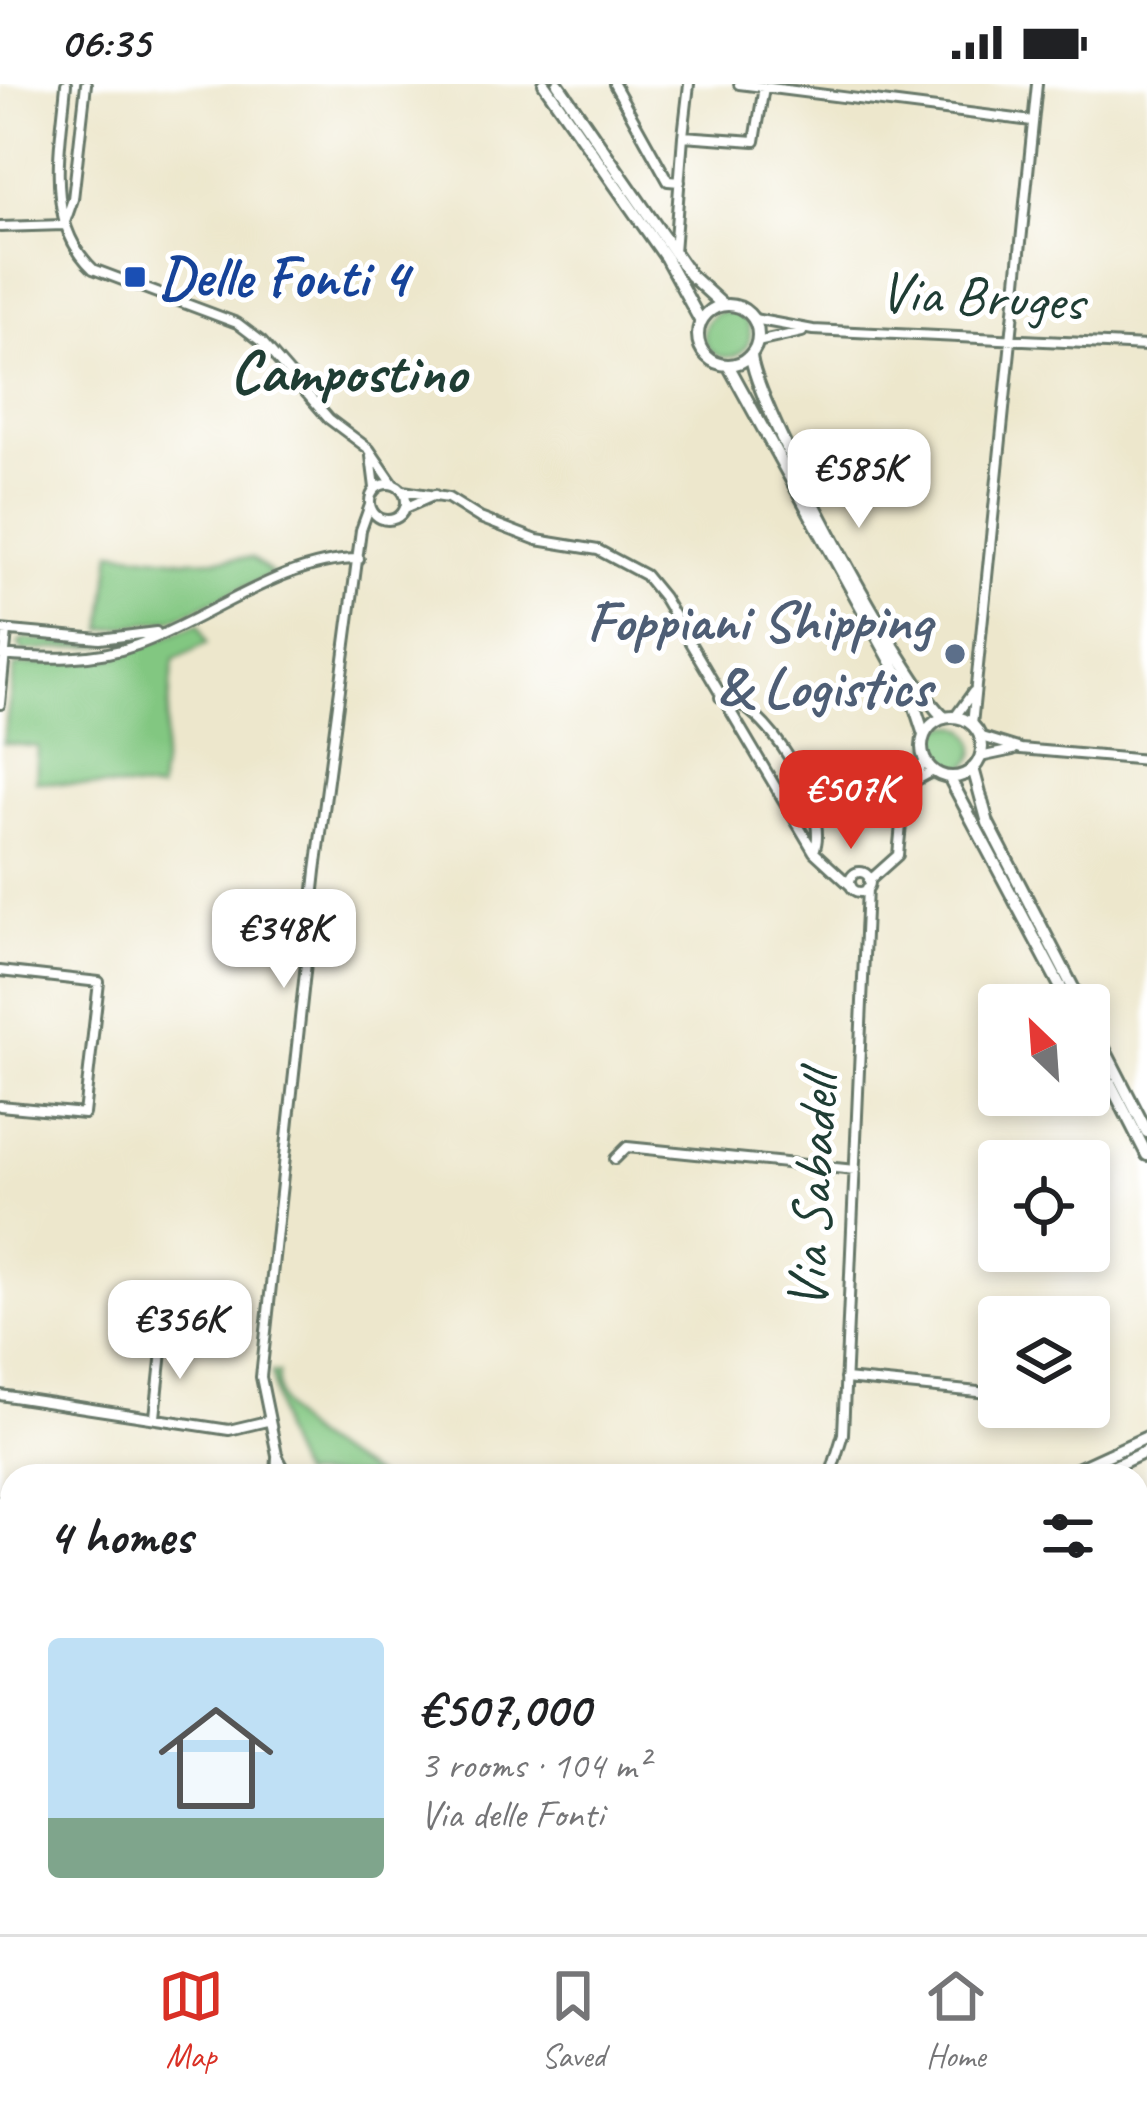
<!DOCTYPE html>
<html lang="en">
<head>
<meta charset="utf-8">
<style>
	body { margin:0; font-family:Caveat,sans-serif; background:#f6f6f6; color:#202124; height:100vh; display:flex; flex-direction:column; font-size:45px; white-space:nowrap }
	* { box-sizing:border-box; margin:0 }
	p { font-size:39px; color:#757577 }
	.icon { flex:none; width:66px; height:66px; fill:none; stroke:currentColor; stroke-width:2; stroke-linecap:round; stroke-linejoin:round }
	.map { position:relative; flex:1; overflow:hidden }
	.side { position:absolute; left:0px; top:1380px; width:1149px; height:471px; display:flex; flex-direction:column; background:#fff; border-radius:36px 36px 0 0; box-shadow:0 6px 18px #0003 }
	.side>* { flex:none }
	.needle { width:78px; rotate:335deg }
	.tools { position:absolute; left:978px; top:900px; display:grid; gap:24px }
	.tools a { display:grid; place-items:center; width:132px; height:132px; border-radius:12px; background:#fff; box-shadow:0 6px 18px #0003; font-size:60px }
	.price { position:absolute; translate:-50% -102px; padding:0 27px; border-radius:24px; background:#fff; color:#222; font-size:39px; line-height:78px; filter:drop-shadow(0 3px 6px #0008) }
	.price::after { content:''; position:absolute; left:50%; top:72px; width:36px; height:27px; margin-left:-18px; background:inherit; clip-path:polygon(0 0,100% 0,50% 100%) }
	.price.current { background:#d93025; color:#fff }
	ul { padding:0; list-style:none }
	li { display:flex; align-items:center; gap:36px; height:300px; padding:0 48px }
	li+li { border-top:3px solid #e0e0e0 }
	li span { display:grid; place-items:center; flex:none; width:336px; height:240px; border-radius:12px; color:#555 }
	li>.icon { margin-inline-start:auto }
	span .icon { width:144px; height:144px; fill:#fffc; stroke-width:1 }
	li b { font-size:51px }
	h2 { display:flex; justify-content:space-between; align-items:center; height:144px; padding:0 48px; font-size:51px }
	.status { display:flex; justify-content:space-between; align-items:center; height:84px; padding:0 60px; background:#fff; direction:ltr }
	.status svg { height:33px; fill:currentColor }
	.dock { display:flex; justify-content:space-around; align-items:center; height:168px; border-top:3px solid #e0e0e0; background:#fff; font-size:33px; color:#757577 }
	.dock a { display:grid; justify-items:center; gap:6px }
	.dock .current { color:#d93025 }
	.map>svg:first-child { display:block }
</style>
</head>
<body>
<div class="status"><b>06:35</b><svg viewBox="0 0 49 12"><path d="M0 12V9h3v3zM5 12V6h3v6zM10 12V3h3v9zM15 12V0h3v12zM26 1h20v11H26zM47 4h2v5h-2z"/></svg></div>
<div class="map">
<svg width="1147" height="1850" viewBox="0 0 1147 1850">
	<rect width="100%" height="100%" fill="#fff"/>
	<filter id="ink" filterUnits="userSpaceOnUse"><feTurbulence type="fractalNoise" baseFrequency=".00833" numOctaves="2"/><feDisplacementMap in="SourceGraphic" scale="24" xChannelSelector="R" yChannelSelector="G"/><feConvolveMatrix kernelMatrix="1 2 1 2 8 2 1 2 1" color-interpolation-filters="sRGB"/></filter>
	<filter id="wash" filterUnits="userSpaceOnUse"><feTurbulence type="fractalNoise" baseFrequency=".004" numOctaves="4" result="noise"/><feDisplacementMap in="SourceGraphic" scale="48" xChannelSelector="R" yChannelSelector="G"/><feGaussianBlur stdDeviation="2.7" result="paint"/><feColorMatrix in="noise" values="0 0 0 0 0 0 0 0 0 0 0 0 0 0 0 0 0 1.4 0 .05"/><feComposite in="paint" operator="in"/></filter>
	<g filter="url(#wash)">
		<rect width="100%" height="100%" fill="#ede7cc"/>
		<path fill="#82c781" stroke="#50825a" stroke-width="3" d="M704 250a23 23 0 1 1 46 0a23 23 0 1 1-46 0Z
			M 112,467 L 187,476 L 252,474 L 272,490 L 173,535 L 103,546 Z
			M 199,540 L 207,559 L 174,576 L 159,707 L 36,697 L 38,663 L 3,659 L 15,582 L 113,574 Z
			M 24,555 L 103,561 L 104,562 L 23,567 L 18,560 Z
			M929 664a23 23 0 1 1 46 0a23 23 0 1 1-46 0Z
			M 272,1288 L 279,1289 C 269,1341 340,1370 376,1392 L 300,1392 L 281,1348 Z
			M 0,1440 L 12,1442 L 12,1531 L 0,1529 Z
			M 0,1689 L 12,1691 L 12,1839 L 176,1839 L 175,1850 L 0,1847 Z"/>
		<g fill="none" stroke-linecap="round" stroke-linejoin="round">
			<path stroke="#58c4d1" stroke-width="3" d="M 511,1850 L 513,1839"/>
		</g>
	</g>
	<g filter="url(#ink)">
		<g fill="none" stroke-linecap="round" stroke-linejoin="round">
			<g stroke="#677869" stroke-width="14">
				<path id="minor" d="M 66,0 C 61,61 43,138 93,185 L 237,239 L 262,258 L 329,335 L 369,365 L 393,400
					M 614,0 L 668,97 L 680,98
					M 739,0 L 1032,37
					M 683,52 L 689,0
					M 0,143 L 64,141 L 73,115 L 86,0
					M 674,168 L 683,52 L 755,57 L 764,3
					M 754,235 L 813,246 L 1147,262
					M 757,258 L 802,248
					M 371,372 L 375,404
					M370 418a18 18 0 1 1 36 0a18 18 0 1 1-36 0Z
					M 403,407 L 448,414 L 480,434 L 537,456 L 598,466 L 645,491 L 663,513 L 814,768 L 851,802
					M 405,424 L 435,411
					M 0,546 L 100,555 L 156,548
					M 0,571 C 46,575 93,577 137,561 C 210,535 281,475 359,475
					M 720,613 C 764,615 832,726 814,767
					M 0,620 L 7,547
					M 955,633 L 973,608
					M 972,641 L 1037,0
					M 979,652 L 1021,665 L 1147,676
					M 980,673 L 1013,666
					M 913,698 L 933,687
					M850 798a10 10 0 1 1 20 0a10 10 0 1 1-20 0Z
					M 869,797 L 898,771 L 904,710 L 925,677
					M 0,887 L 99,898 L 84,1030 L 0,1022
					M 615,1075 L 627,1063 L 855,1086
					M 845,1295 L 999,1310
					M 0,1311 L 229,1346 L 267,1337
					M 155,1333 L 163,1258
					M 276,1392 L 277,1373
					M 288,1392 L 277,1371 L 261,1293 L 316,787 L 361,446 L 370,421
					M 830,1392 L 843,1350 L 867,804
					M 0,1540 L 12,1541
					M 1137,1577 L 1147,1577"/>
			</g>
			<g stroke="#677869" stroke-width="16">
				<path id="secondary" d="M 544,0 L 666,174 L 701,238
					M 558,0 L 690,191 L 723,221
					M698 251a30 30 0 1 1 60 0a30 30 0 1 1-60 0Z
					M 751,270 C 752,316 908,606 945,634
					M 728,281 L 913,617 L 924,651
					M922 663a30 30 0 1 1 60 0a30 30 0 1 1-60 0Z
					M 973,684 L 988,739 L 1082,921
					M 949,693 L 1070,921
					M 1089,935 L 1147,1048
					M 1089,958 L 1147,1071
					M 1062,1392 L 1147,1353
					M 1093,1392 L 1147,1367
					M 0,1418 L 12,1419
					M 0,1431 L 12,1433"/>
			</g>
			<use href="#minor" stroke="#fff" stroke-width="8"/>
			<use href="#secondary" stroke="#fff" stroke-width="10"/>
		</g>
	</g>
	<rect fill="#1a4fb4" stroke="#fff" stroke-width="4.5" x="123" y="181" width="24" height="24" rx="6"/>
	<circle fill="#5c6f8a" stroke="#fff" stroke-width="4.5" cx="955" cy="570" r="12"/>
	<g text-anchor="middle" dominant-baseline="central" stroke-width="10" stroke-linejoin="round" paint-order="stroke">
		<g font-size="57" font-weight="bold" fill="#164399" stroke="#fff" text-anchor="start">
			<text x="159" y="193">Delle Fonti 4</text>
		</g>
		<g font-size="57" fill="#1f3d34" stroke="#fff">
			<text transform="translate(982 212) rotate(3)">Via Bruges</text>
			<text transform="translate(812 1107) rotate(-87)">Via Sabadell</text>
		</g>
		<g font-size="57" font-weight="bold" fill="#4e5e75" stroke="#fff" text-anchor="end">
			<text x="931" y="537">Foppiani Shipping<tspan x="931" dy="66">&amp; Logistics</tspan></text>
		</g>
		<g font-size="60" font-weight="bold" fill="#1f3d34" stroke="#fff">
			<text x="348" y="288">Campostino</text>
		</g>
	</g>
</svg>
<div class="tools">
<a><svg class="needle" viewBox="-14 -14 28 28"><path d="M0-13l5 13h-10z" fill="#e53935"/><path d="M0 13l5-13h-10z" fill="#757577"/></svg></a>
<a><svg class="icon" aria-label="locate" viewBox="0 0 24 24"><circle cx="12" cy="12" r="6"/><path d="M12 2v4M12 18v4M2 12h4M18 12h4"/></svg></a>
<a><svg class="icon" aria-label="layers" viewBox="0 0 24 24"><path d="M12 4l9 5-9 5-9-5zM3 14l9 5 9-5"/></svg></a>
</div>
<b class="price" style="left:859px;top:447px">€585K</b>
<b class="price current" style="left:851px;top:768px">€507K</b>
<b class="price" style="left:284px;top:907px">€348K</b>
<b class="price" style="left:180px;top:1298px">€356K</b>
<section class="side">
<h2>4 homes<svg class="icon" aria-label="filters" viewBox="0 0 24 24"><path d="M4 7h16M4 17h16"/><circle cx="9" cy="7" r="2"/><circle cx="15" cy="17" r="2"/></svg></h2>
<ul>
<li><span style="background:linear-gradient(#bfe0f5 75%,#7fa58c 0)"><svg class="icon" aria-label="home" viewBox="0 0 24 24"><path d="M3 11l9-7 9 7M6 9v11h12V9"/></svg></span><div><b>€507,000</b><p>3 rooms · 104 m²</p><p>Via delle Fonti</p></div></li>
</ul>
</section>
</div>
<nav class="dock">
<a class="current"><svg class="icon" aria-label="map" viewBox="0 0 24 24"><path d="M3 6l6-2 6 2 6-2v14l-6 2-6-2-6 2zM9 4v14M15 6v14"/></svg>Map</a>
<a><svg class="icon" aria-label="saved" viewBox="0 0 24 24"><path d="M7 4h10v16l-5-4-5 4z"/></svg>Saved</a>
<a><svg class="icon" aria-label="home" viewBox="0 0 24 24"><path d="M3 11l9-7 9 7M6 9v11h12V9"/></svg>Home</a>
</nav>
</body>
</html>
